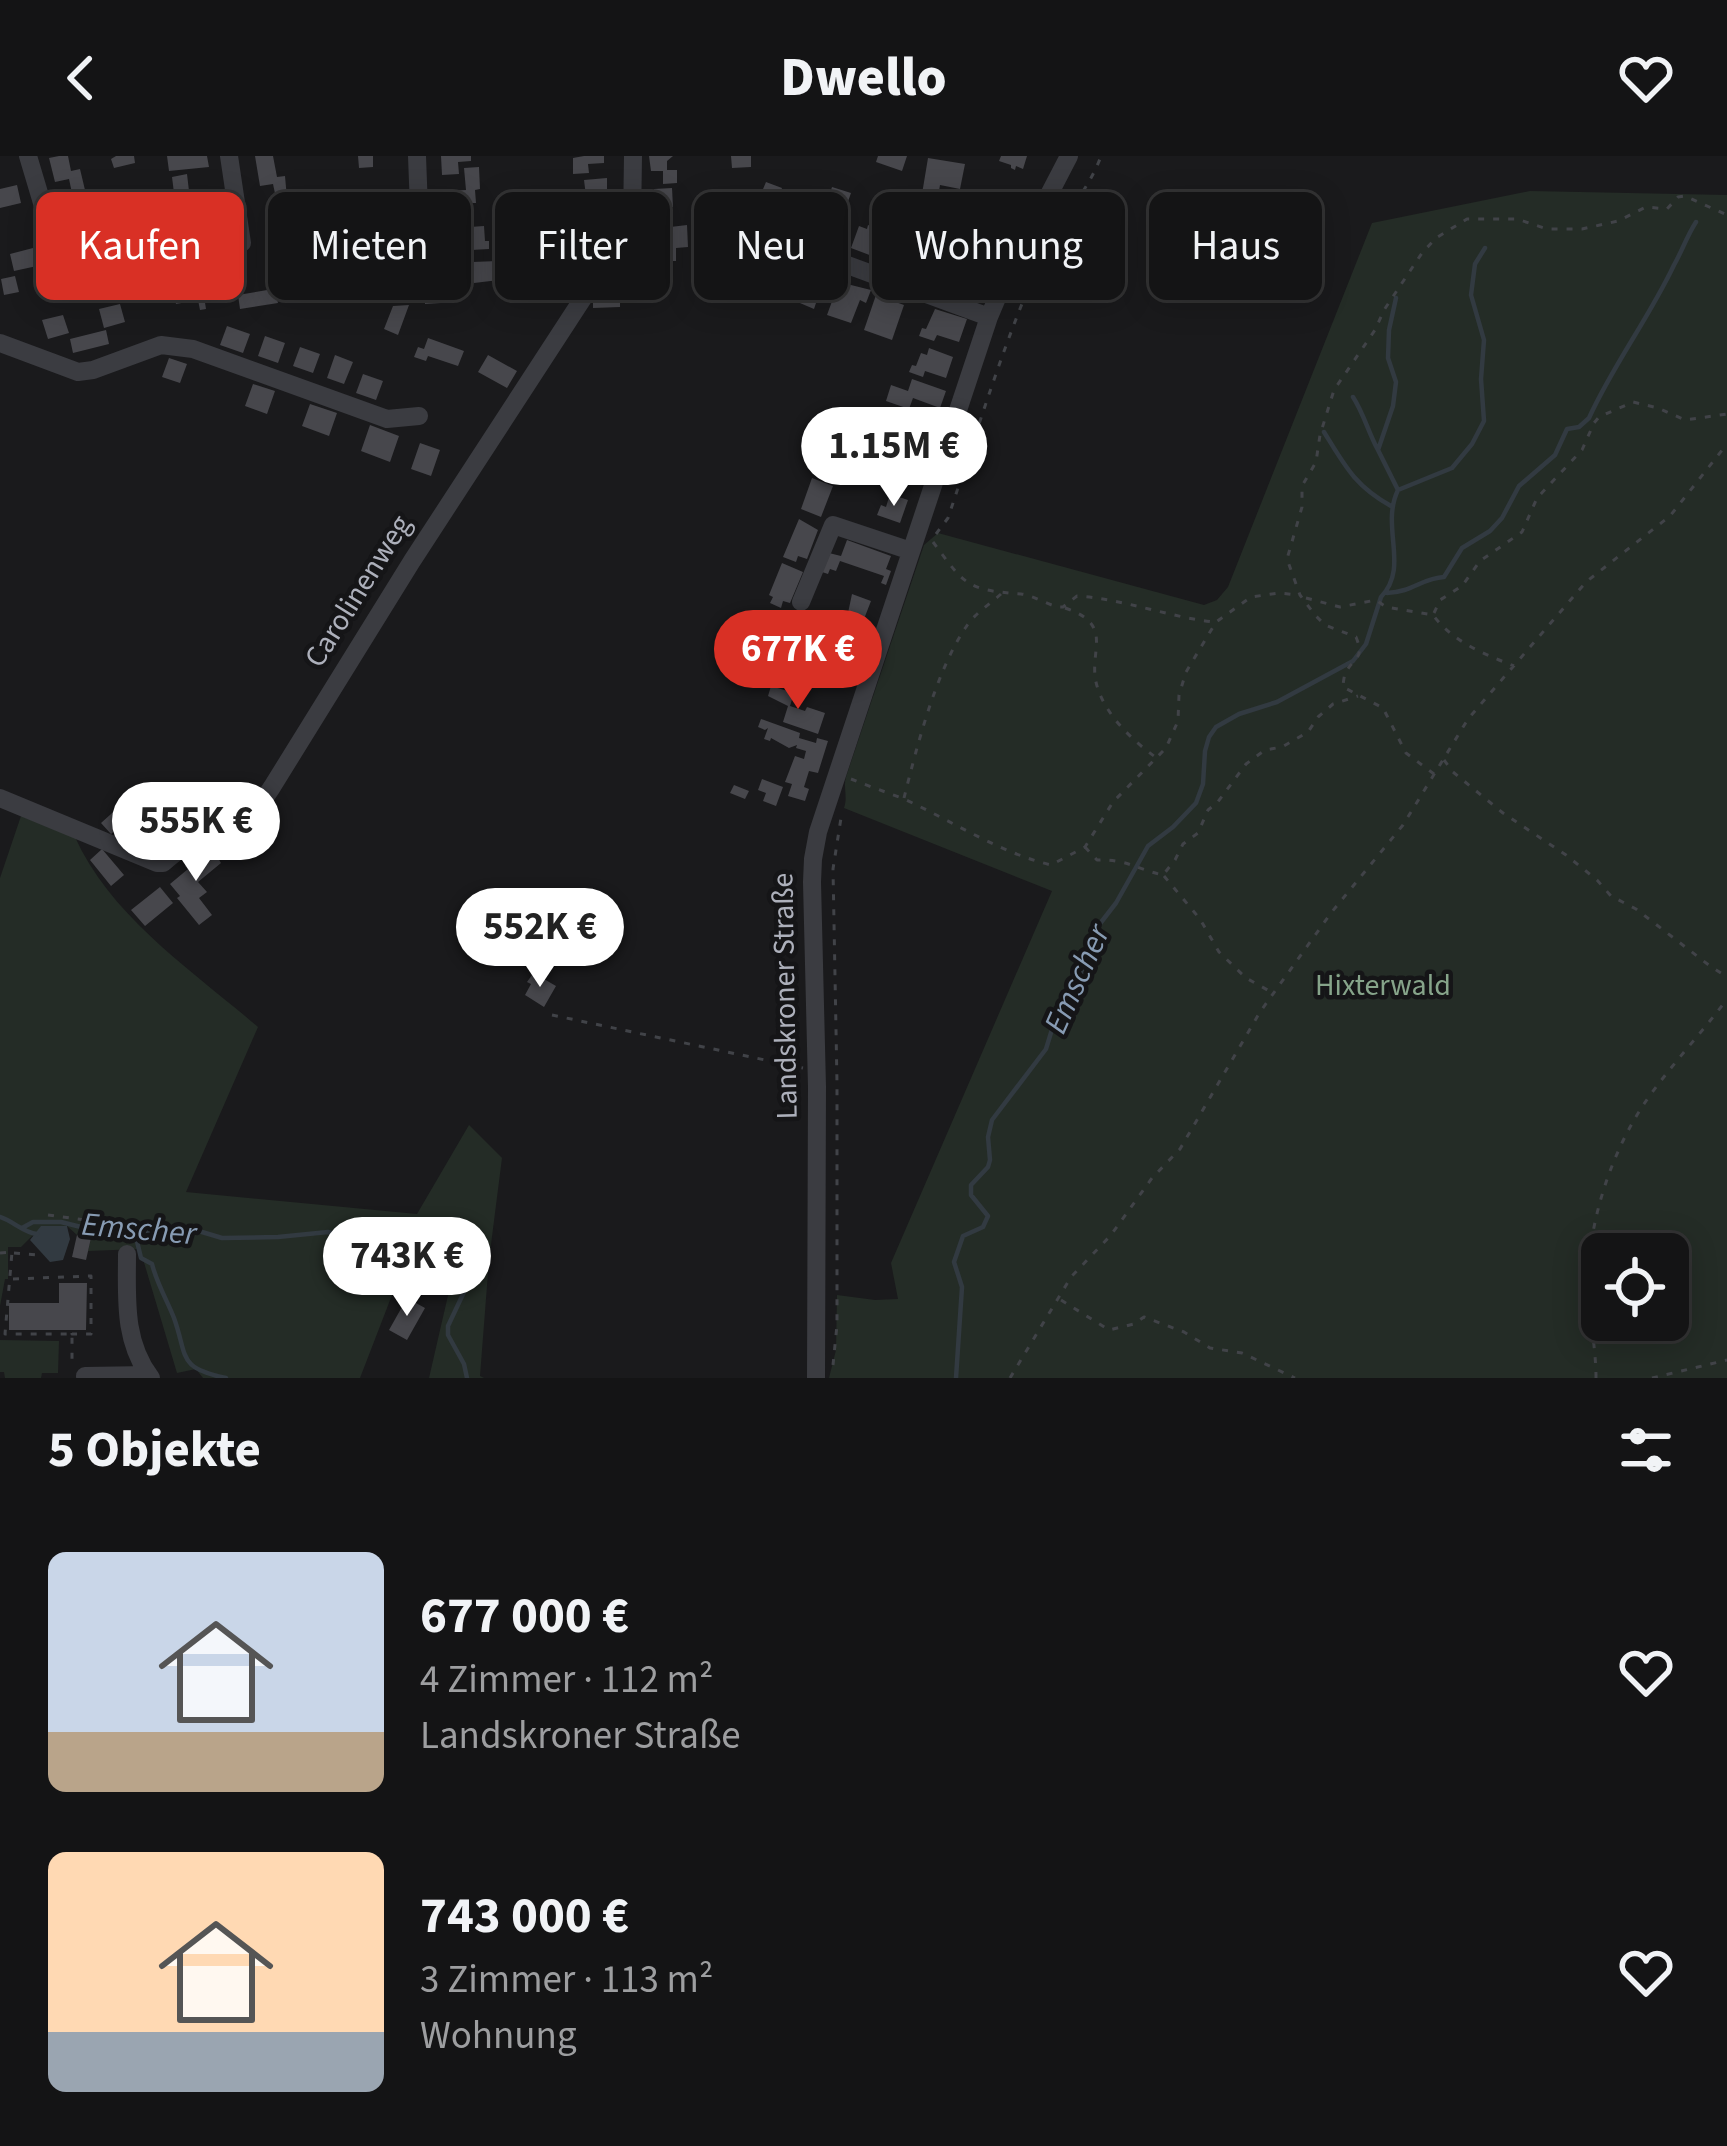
<!DOCTYPE html>
<html lang="de">
<head>
<meta charset="utf-8">
<style>
	body { margin:0; font-family:"Source Sans 3",sans-serif; background:#1d1d1e; color:#f1f3f6; height:100vh; display:flex; flex-direction:column; font-size:45px; white-space:nowrap }
	* { box-sizing:border-box; margin:0 }
	p { font-size:39px; color:#9d9ea0 }
	.icon { flex:none; width:66px; height:66px; fill:none; stroke:currentColor; stroke-width:2; stroke-linecap:round; stroke-linejoin:round }
	.map { position:relative; height:1222px; overflow:hidden }
	.panel { display:flex; flex-direction:column; background:#141415; flex:1 }
	.panel>* { flex:none }
	.top-card { position:absolute; left:36px; top:36px; width:1656px; height:108px; display:flex; gap:24px }
	.fabs { position:absolute; left:1581px; top:1077px; display:grid; gap:24px }
	.fabs a { display:grid; place-items:center; width:108px; height:108px; border-radius:18px; background:#141415; box-shadow:0 6px 30px #0003,0 0 0 3px #333334; font-size:60px }
	.price { position:absolute; translate:-50% -102px; padding:0 27px; border-radius:42px; background:#fff; color:#222; font-size:39px; line-height:78px; filter:drop-shadow(0 3px 6px #0008) }
	.price::after { content:''; position:absolute; left:50%; top:72px; width:36px; height:27px; margin-left:-18px; background:inherit; clip-path:polygon(0 0,100% 0,50% 100%) }
	.price.current { background:#d93025; color:#fff }
	ul { padding:0; list-style:none }
	li { display:flex; align-items:center; gap:36px; height:300px; padding:0 48px }
	li span { display:grid; place-items:center; flex:none; width:336px; height:240px; border-radius:18px; color:#555 }
	li>.icon { margin-inline-start:auto }
	span .icon { width:144px; height:144px; fill:#fffc; stroke-width:1 }
	li b { font-size:51px }
	h2 { display:flex; justify-content:space-between; align-items:center; height:144px; padding:0 48px; font-size:51px }
	.pill { padding:0 42px; border-radius:18px; background:#141415; box-shadow:0 6px 30px #0003,0 0 0 3px #333334; font-size:42px; line-height:108px }
	.pill.current { background:#d93025; color:#fff }
	header { display:flex; justify-content:space-between; align-items:center; height:156px; padding:0 48px; background:#141415; font-size:54px; font-weight:800 }
	.map>svg:first-child { display:block }
</style>
</head>
<body>
<header><svg class="icon" aria-label="back" viewBox="0 0 24 24"><path d="M15 5l-7 7 7 7"/></svg>Dwello<svg class="icon" aria-label="heart" viewBox="0 0 24 24"><path d="M12 20l-8-8c-3-5 5-10 8-4 3-6 11-1 8 4z"/></svg></header>
<div class="map">
<svg width="1727" height="1222" viewBox="0 0 1727 1222">
	<rect width="100%" height="100%" fill="#1a1a1c"/>
	<path fill="#242c26" fill-rule="evenodd" d="M 1530,35 L 1727,39 L 1727,1222 L 829,1222 L 836,1194 L 837,1139 L 875,1144 L 898,1143 L 891,1107 L 1052,735 L 844,652 C 848,641 843,631 846,621 L 924,389 L 938,377 L 1204,449 L 1217,444 L 1228,431 L 1372,67 ZM 1602,1098 L 1668,1098 L 1668,1164 L 1602,1164 Z
		M 21,660 L 75,681 C 111,761 193,815 258,871 L 186,1036 L 417,1058 L 469,969 L 502,1002 L 489,1104 L 480,1220 L 484,1222 L 429,1222 L 458,1096 L 414,1082 L 360,1222 L 203,1222 L 196,1213 L 177,1217 L 140,1093 L 88,1095 L 91,1082 L 77,1079 L 67,1070 L 33,1079 L 21,1091 L 8,1091 L 8,1123 L 5,1123 L 0,1150 L 0,722 Z
		M 0,1184 L 59,1185 L 58,1217 L 42,1217 L 41,1222 L 5,1222 L 4,1216 L 0,1216 Z"/>
	<path fill="#323a41" d="M 41,1070 L 67,1070 L 70,1083 L 63,1104 L 50,1106 L 30,1084 Z"/>
	<g fill="none" stroke-linecap="round" stroke-linejoin="round">
		<path stroke="#323a41" stroke-width="4.5" d="M 1396,142 L 1389,174 L 1388,202 L 1396,226 L 1393,250 L 1378,294 L 1398,334
			M 1353,241 C 1364,258 1368,276 1378,294
			M 1324,276 C 1345,310 1355,330 1391,350
			M 1387,437 C 1413,436 1422,422 1444,421 L 1462,392 L 1490,375 L 1502,362 L 1519,330 L 1555,299 L 1567,273 L 1579,271 L 1589,262 C 1613,209 1649,162 1674,109 C 1682,95 1687,80 1696,66
			M 0,1061 C 13,1065 24,1077 37,1078
			M 22,1072 L 33,1066 L 61,1066 L 109,1078 L 124,1078 L 182,1070 L 222,1082 L 278,1081 L 328,1076 L 374,1088 L 386,1087 L 422,1074 L 434,1076 L 475,1100 L 464,1136 L 448,1170 L 448,1179 L 464,1208 L 467,1222
			M 135,1077 L 141,1102 L 152,1108 C 157,1128 167,1144 174,1162 C 188,1201 177,1212 226,1222
			M 956,1222 L 962,1131 L 954,1106 L 963,1080 L 983,1071 L 988,1060 L 971,1039 L 971,1029 L 988,1011 L 990,1004 L 988,981 L 992,964 L 1046,893 L 1057,857 L 1074,836 L 1082,820 L 1092,778 L 1116,747 L 1148,690 L 1173,671 L 1196,647 L 1203,628 L 1205,595 L 1209,581 L 1216,571 L 1239,558 L 1277,546 L 1353,505 L 1366,488 L 1381,441 C 1410,411 1380,371 1398,334 L 1452,312 L 1472,288 L 1484,265 L 1481,223 L 1484,184 L 1471,139 L 1475,108 L 1485,92"/>
	</g>
	<path fill="#47474c" d="M 59,0 L 68,0 L 71,15 L 80,13 L 85,34 L 72,37 L 69,23 L 55,26 L 49,2 Z
		M 116,0 L 134,0 L 135,7 L 114,12 L 111,3 Z
		M 167,0 L 207,0 L 209,11 L 169,15 Z
		M 255,0 L 273,0 L 277,21 L 285,20 L 289,65 L 313,62 L 315,74 L 324,72 L 325,80 L 286,86 L 284,75 L 286,72 L 273,75 L 268,43 L 276,42 L 273,28 L 260,30 Z
		M 358,0 L 373,0 L 373,11 L 359,12 Z
		M 441,0 L 471,0 L 471,5 L 458,6 L 459,18 L 442,19 Z
		M 584,0 L 604,0 L 604,7 L 588,8 L 589,17 L 573,18 L 573,2 Z
		M 649,0 L 673,0 L 667,5 L 667,14 L 677,14 L 677,27 L 663,28 L 663,15 L 651,15 Z
		M 731,0 L 751,0 L 751,11 L 732,12 Z
		M 878,0 L 907,0 L 902,15 L 876,6 Z
		M 1001,0 L 1027,0 L 1023,13 L 1016,10 L 1015,14 L 1011,12 L 1011,9 L 999,5 Z
		M 928,2 L 965,8 L 960,33 L 940,29 L 938,41 L 922,38 Z
		M 479,11 L 480,33 L 475,34 L 476,47 L 463,47 L 464,72 L 446,73 L 446,35 L 466,34 L 464,12 Z
		M 187,18 L 189,35 L 174,37 L 172,21 Z
		M 607,22 L 607,48 L 591,49 L 593,74 L 587,77 L 588,89 L 562,90 L 561,71 L 568,77 L 574,77 L 575,56 L 570,57 L 570,50 L 587,48 L 584,24 Z
		M 766,26 L 782,32 L 780,38 L 788,43 L 779,59 L 763,53 L 750,83 L 733,75 L 745,50 L 752,54 L 756,50 Z
		M 17,29 L 21,47 L 0,52 L 0,33 Z
		M 832,31 L 851,37 L 837,77 L 819,71 Z
		M 672,32 L 673,51 L 654,52 L 652,42 L 654,33 Z
		M 399,37 L 400,55 L 376,57 L 375,38 Z
		M 991,37 L 1015,44 L 1005,77 L 982,67 Z
		M 86,40 L 90,58 L 99,56 L 103,76 L 90,79 L 87,65 L 74,69 L 68,44 Z
		M 951,50 L 970,56 L 963,77 L 944,71 Z
		M 215,53 L 218,71 L 195,75 L 191,58 Z
		M 362,62 L 377,62 L 378,78 L 363,79 Z
		M 687,69 L 688,91 L 676,92 L 676,105 L 665,105 L 662,72 Z
		M 868,69 L 882,75 L 881,78 L 888,81 L 889,78 L 897,81 L 899,74 L 906,76 L 900,91 L 893,89 L 892,94 L 885,91 L 880,103 L 851,92 L 859,70 L 867,73 Z
		M 484,70 L 485,85 L 489,85 L 489,93 L 471,94 L 470,71 Z
		M 982,76 L 995,80 L 990,93 L 977,89 Z
		M 196,79 L 200,95 L 185,98 L 182,82 Z
		M 739,82 L 767,95 L 763,112 L 752,113 L 749,119 L 734,113 L 735,105 L 729,101 Z
		M 100,83 L 104,101 L 113,98 L 118,118 L 106,121 L 102,108 L 89,111 L 82,87 Z
		M 905,88 L 920,94 L 923,88 L 941,95 L 929,125 L 896,111 Z
		M 33,92 L 37,110 L 14,115 L 10,98 Z
		M 573,96 L 573,127 L 553,128 L 551,104 L 560,103 L 559,97 Z
		M 950,99 L 956,101 L 953,108 L 986,121 L 978,144 L 944,131 L 950,115 L 944,113 Z
		M 356,103 L 358,123 L 340,124 L 339,104 Z
		M 498,105 L 499,124 L 474,127 L 472,106 Z
		M 456,107 L 456,127 L 435,128 L 434,108 Z
		M 394,109 L 395,129 L 374,130 L 373,110 Z
		M 291,110 L 295,129 L 275,133 L 278,147 L 240,153 L 238,139 L 273,133 L 270,113 Z
		M 781,110 L 804,117 L 807,113 L 822,117 L 825,122 L 832,125 L 833,122 L 846,131 L 847,128 L 871,134 L 866,147 L 860,144 L 851,167 L 827,159 L 835,137 L 828,135 L 824,147 L 817,144 L 814,153 L 781,139 L 780,133 L 785,127 L 776,123 Z
		M 665,118 L 666,138 L 646,139 L 646,142 L 628,140 L 627,119 Z
		M 15,120 L 19,136 L 4,139 L 1,123 Z
		M 230,120 L 233,139 L 212,143 L 209,124 Z
		M 195,126 L 197,135 L 203,134 L 206,153 L 200,154 L 198,144 L 176,148 L 172,130 Z
		M 554,130 L 554,143 L 538,144 L 538,131 Z
		M 411,132 L 412,146 L 397,147 L 396,133 Z
		M 441,132 L 441,147 L 425,148 L 424,133 Z
		M 620,137 L 620,151 L 593,152 L 593,140 Z
		M 876,139 L 904,149 L 892,184 L 864,174 Z
		M 120,148 L 125,166 L 104,172 L 99,153 Z
		M 409,149 L 398,179 L 384,173 L 393,150 Z
		M 935,153 L 967,163 L 959,186 L 937,179 L 934,185 L 919,180 L 922,172 L 926,173 Z
		M 63,159 L 69,177 L 48,183 L 42,164 Z
		M 227,170 L 250,178 L 243,197 L 220,189 Z
		M 106,174 L 109,188 L 73,197 L 70,183 Z
		M 265,180 L 285,187 L 278,207 L 258,200 Z
		M 428,182 L 464,195 L 458,210 L 428,200 L 426,205 L 414,201 L 418,191 L 424,193 Z
		M 300,191 L 320,198 L 313,217 L 293,210 Z
		M 929,192 L 953,201 L 946,222 L 925,215 L 923,221 L 909,216 L 912,209 L 916,210 L 921,197 L 927,199 Z
		M 335,199 L 353,206 L 344,228 L 327,222 Z
		M 488,199 L 517,215 L 507,232 L 478,216 Z
		M 169,202 L 187,208 L 180,227 L 162,221 Z
		M 363,218 L 383,225 L 376,244 L 356,237 Z
		M 912,223 L 946,235 L 940,252 L 913,242 L 909,253 L 886,245 L 891,229 L 908,235 Z
		M 253,228 L 275,235 L 267,258 L 245,250 Z
		M 310,248 L 337,257 L 329,280 L 302,270 Z
		M 370,269 L 399,280 L 390,306 L 361,295 Z
		M 420,287 L 440,294 L 431,320 L 411,313 Z
		M 812,322 L 833,330 L 821,361 L 801,353 Z
		M 890,338 L 908,344 L 900,367 L 877,359 L 881,349 L 886,351 Z
		M 799,363 L 818,374 L 807,403 L 798,400 L 796,406 L 783,401 Z
		M 847,384 L 891,400 L 886,413 L 891,415 L 886,429 L 881,427 L 884,420 L 840,405 L 836,415 L 830,413 L 828,418 L 822,416 L 829,397 L 841,400 Z
		M 782,407 L 803,416 L 790,447 L 783,445 L 781,452 L 770,447 L 773,441 L 769,439 Z
		M 852,438 L 871,445 L 864,463 L 848,457 Z
		M 845,463 L 860,469 L 855,482 L 860,483 L 858,493 L 851,506 L 833,499 L 842,476 L 837,475 Z
		M 771,530 L 794,537 L 790,550 L 805,555 L 807,551 L 825,557 L 818,578 L 783,566 L 788,550 L 768,540 Z
		M 761,563 L 800,577 L 799,582 L 816,587 L 817,582 L 828,585 L 818,617 L 809,615 L 804,631 L 809,633 L 805,645 L 788,640 L 792,628 L 785,626 L 795,600 L 804,603 L 806,595 L 796,592 L 797,589 L 789,592 L 771,582 L 770,585 L 764,583 L 768,572 L 765,574 L 758,571 Z
		M 762,623 L 783,631 L 776,650 L 763,645 L 766,637 L 758,634 Z
		M 734,629 L 749,635 L 745,643 L 730,637 Z
		M 121,649 L 131,661 L 111,678 L 101,667 Z
		M 210,689 L 221,707 L 198,726 L 207,736 L 199,742 L 212,759 L 199,769 L 177,742 L 180,740 L 170,728 L 188,713 L 185,710 Z
		M 102,693 L 124,719 L 111,730 L 90,704 Z
		M 160,731 L 173,747 L 145,770 L 131,754 Z
		M 532,819 L 536,821 L 537,819 L 556,830 L 544,851 L 525,839 L 531,828 L 527,826 Z
		M 77,1079 L 91,1082 L 86,1104 L 72,1101 Z
		M 59,1127 L 87,1127 L 86,1174 L 9,1174 L 9,1147 L 59,1147 Z
		M 407,1142 L 425,1152 L 407,1184 L 389,1174 Z"/>
	<g fill="none" stroke-linecap="round" stroke-linejoin="round">
		<path stroke="#414348" stroke-width="3" stroke-dasharray="6 9" stroke-linecap="butt" d="M 936,378 L 948,362 C 977,276 1003,188 1040,105 C 1056,67 1087,39 1101,0
			M 933,386 C 965,429 966,434 1021,438 C 1032,439 1046,448 1058,451 L 1063,451 L 1077,440 C 1124,443 1168,461 1214,466
			M 1306,442 L 1340,451 L 1376,444 L 1386,451 L 1433,459 C 1453,486 1484,498 1514,510
			M 1065,452 C 1118,470 1085,497 1098,533 C 1107,560 1132,584 1154,600
			M 1434,457 L 1440,444 L 1462,430 L 1480,405 L 1522,376 L 1537,342 L 1582,294 L 1594,267 L 1599,261 L 1633,246 L 1658,252 L 1685,264 L 1727,258
			M 1444,604 L 1453,616 L 1503,657 L 1566,699 L 1597,724 L 1611,740 L 1636,753 L 1710,810 L 1727,821
			M 1434,618 L 1406,597 L 1383,552 L 1343,531 C 1343,529 1344,518 1346,516 C 1354,501 1365,503 1356,481 L 1325,469 L 1315,459 L 1300,439 L 1287,403 L 1302,351 L 1302,330 L 1316,306 L 1320,279 L 1334,234 L 1375,174 L 1384,154 L 1422,97 L 1436,82 L 1467,63 L 1517,63 L 1547,73 L 1582,73 L 1618,65 L 1646,51 L 1667,53 L 1678,41 L 1685,40 L 1727,59
			M 851,623 C 868,630 886,636 904,643 C 954,666 998,696 1051,709 L 1085,691 L 1113,646 L 1166,592 L 1178,565 L 1179,539 L 1186,516 L 1216,466 L 1251,441 L 1279,437 L 1297,439
			M 904,642 C 917,590 936,515 966,471 C 974,458 990,448 1001,438
			M 1085,691 L 1097,704 C 1127,703 1136,713 1163,719 L 1175,704 L 1183,688 L 1198,677 L 1208,654 L 1217,647 L 1246,608 L 1265,594 L 1282,591 L 1308,576 L 1318,561 L 1333,548 L 1358,540
			M 1164,720 L 1200,763 L 1219,796 L 1246,822 L 1273,837
			M 552,859 L 803,912
			M 48,1059 L 115,1068 L 115,1085 L 118,1085
			M 0,1097 L 12,1096 L 5,1178 L 72,1178 L 72,1208
			M 14,1097 L 39,1099
			M 13,1123 L 91,1120 L 91,1178 L 72,1178 L 72,1174
			M 1061,1144 L 1109,1174 L 1134,1168 L 1144,1161 L 1184,1176 L 1210,1192 L 1242,1197 L 1295,1222
			M 833,1209 L 837,1169 L 837,927 L 833,713 L 841,662
			M 1010,1222 L 1071,1121 L 1111,1079 L 1152,1022 L 1180,993 L 1260,856 L 1331,757 L 1403,669 L 1468,563 L 1586,426 L 1670,360 L 1727,288
			M 1596,1222 C 1596,1191 1589,1160 1588,1129 C 1588,1067 1611,996 1646,945 C 1671,909 1701,878 1727,843
			M 1652,1222 L 1727,1204"/>
		<path stroke="#3b3c41" stroke-width="18" d="M 28,0 L 68,134
			M 229,0 L 242,87
			M 417,0 L 420,79
			M 793,89 L 989,161
			M 0,187 L 78,216 L 93,214 L 161,189 L 193,193 L 387,263 L 419,260
			M 801,446 L 833,369 L 911,395
			M 0,642 L 157,707 L 163,707 C 175,697 188,686 202,679 C 243,661 244,674 272,631 L 412,405 L 632,67 L 633,0
			M 127,1098 C 127,1142 123,1185 151,1222
			M 85,1220 L 149,1219
			M 816,1222 L 817,931 L 812,726 L 813,703 L 818,676 L 989,161 L 1025,76 L 1040,56 L 1069,0"/>
	</g>
	<g text-anchor="middle" dominant-baseline="central" stroke-width="9" stroke-linejoin="round" paint-order="stroke">
		<g font-size="30" fill="#adb0bb" stroke="#151517">
			<text transform="translate(358 435) rotate(-58)">Carolinenweg</text>
			<text transform="translate(785 840) rotate(-91)">Landskroner Straße</text>
		</g>
		<g font-size="30" fill="#86a48a" stroke="#151517">
			<text x="1383" y="829">Hixterwald</text>
		</g>
		<g font-size="33" font-style="italic" fill="#879bb3" stroke="#151517">
			<text transform="translate(1077 823) rotate(-66)">Emscher</text>
			<text transform="translate(139 1073) rotate(5)">Emscher</text>
		</g>
	</g>
</svg>
<div class="fabs">
<a><svg class="icon" aria-label="locate" viewBox="0 0 24 24"><circle cx="12" cy="12" r="6"/><path d="M12 2v4M12 18v4M2 12h4M18 12h4"/></svg></a>
</div>
<b class="price" style="left:894px;top:353px">1.15M €</b>
<b class="price current" style="left:798px;top:556px">677K €</b>
<b class="price" style="left:196px;top:728px">555K €</b>
<b class="price" style="left:540px;top:834px">552K €</b>
<b class="price" style="left:407px;top:1163px">743K €</b>
<div class="top-card">
<a class="pill current">Kaufen</a>
<a class="pill">Mieten</a>
<a class="pill">Filter</a>
<a class="pill">Neu</a>
<a class="pill">Wohnung</a>
<a class="pill">Haus</a>
</div>
</div>
<section class="panel">
<h2>5 Objekte<svg class="icon" aria-label="filters" viewBox="0 0 24 24"><path d="M4 7h16M4 17h16"/><circle cx="9" cy="7" r="2"/><circle cx="15" cy="17" r="2"/></svg></h2>
<ul>
<li><span style="background:linear-gradient(#c9d6e8 75%,#b9a48a 0)"><svg class="icon" aria-label="home" viewBox="0 0 24 24"><path d="M3 11l9-7 9 7M6 9v11h12V9"/></svg></span><div><b>677 000 €</b><p>4 Zimmer · 112 m²</p><p>Landskroner Straße</p></div><svg class="icon" aria-label="heart" viewBox="0 0 24 24"><path d="M12 20l-8-8c-3-5 5-10 8-4 3-6 11-1 8 4z"/></svg></li>
<li><span style="background:linear-gradient(#ffd9b3 75%,#9aa5b1 0)"><svg class="icon" aria-label="home" viewBox="0 0 24 24"><path d="M3 11l9-7 9 7M6 9v11h12V9"/></svg></span><div><b>743 000 €</b><p>3 Zimmer · 113 m²</p><p>Wohnung</p></div><svg class="icon" aria-label="heart" viewBox="0 0 24 24"><path d="M12 20l-8-8c-3-5 5-10 8-4 3-6 11-1 8 4z"/></svg></li>
</ul>
</section>
</body>
</html>
